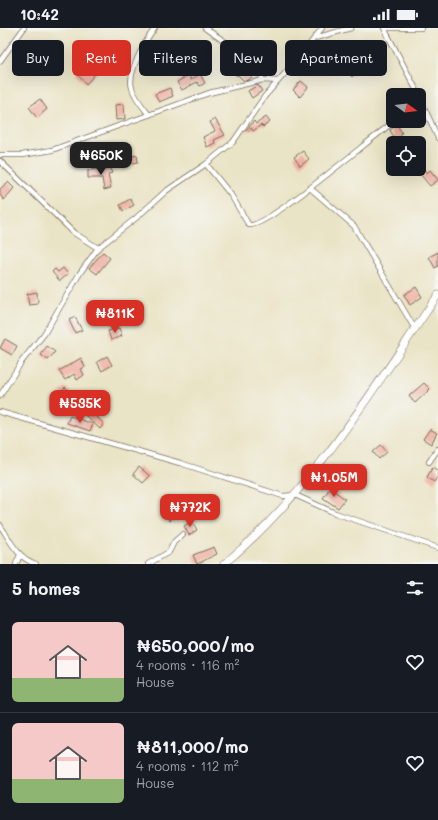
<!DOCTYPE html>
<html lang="en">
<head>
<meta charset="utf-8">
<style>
	body { margin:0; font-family:Mali,sans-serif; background:#242831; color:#f1f3f6; height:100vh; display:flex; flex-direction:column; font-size:15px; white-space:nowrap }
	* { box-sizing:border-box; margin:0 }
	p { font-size:13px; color:#9ea1a6 }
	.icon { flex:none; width:22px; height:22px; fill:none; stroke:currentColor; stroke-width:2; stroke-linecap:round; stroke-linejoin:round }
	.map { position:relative; height:536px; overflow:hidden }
	.drawer { display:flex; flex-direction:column; background:#171b24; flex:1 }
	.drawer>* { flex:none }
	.top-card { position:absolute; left:12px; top:12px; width:414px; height:36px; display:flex; gap:8px }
	.needle { width:26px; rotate:105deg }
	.tools { position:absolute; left:386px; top:60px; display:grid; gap:8px }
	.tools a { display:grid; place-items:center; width:40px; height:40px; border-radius:6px; background:#171b24; box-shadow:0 4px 16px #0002; font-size:20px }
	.price { position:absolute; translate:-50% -34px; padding:0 9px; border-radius:8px; background:#d93025; color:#fff; font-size:13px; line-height:26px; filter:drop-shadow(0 1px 2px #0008) }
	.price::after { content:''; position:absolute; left:50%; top:24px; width:12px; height:9px; margin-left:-6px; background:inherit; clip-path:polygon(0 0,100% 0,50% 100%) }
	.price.current { background:#222; color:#fff }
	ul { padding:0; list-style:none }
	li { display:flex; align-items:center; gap:12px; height:100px; padding:0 12px }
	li+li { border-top:1px solid #363941 }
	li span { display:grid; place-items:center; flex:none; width:112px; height:80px; border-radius:6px; color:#555 }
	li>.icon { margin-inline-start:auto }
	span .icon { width:48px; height:48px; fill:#fffc; stroke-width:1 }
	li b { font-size:17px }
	h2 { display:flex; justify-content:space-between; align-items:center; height:48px; padding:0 12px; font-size:17px }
	.tag { padding:0 14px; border-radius:6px; background:#171b24; box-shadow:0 4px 16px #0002; font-size:14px; line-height:36px }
	.tag.current { background:#d93025; color:#fff }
	.status { display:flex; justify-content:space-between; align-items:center; height:28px; padding:0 20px; background:#171b24; direction:ltr }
	.status svg { height:11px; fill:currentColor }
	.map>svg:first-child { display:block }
</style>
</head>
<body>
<div class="status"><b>10:42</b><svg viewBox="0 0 49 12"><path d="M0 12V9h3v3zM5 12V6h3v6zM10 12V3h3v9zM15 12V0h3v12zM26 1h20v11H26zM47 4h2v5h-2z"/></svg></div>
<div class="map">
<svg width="438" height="536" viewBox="0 0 438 536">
	<rect width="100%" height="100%" fill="#f6f6f2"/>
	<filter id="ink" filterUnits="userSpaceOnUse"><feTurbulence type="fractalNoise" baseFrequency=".025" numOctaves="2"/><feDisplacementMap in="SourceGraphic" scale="8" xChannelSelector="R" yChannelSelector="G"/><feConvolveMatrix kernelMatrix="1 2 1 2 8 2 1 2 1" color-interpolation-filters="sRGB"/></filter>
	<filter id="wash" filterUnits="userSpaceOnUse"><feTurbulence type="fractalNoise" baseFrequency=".012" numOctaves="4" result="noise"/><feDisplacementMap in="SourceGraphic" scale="16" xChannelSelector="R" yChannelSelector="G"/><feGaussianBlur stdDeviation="0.9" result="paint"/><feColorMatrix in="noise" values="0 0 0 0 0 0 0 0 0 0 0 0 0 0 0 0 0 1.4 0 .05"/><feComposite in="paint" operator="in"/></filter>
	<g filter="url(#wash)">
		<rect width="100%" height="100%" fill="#eae4c6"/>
		<g id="blocks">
			<path fill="#f0b0a3" d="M 232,30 L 252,48 L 249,52 L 244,53 L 238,47 L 237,48 L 225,37 Z
				M 89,31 L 99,42 L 86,56 L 76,45 Z
				M 348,33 L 358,43 L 352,49 L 342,39 Z
				M 200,46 L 205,55 L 200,58 L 197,54 L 182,62 L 177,54 L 189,47 L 191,52 Z
				M 301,53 L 308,59 L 300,69 L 293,62 Z
				M 258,57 L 262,63 L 252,70 L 248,63 Z
				M 170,60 L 173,68 L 159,74 L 155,66 Z
				M 40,71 L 47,81 L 37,90 L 29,79 Z
				M 124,76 L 125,91 L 116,92 L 115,77 Z
				M 266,89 L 270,94 L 263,99 L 261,97 L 253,103 L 251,100 L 248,104 L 246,102 L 254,93 L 256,96 Z
				M 215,91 L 225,107 L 214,112 L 215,115 L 207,119 L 203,109 L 215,103 L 210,94 Z
				M 397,97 L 402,105 L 400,106 L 405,115 L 392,115 L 396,113 L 390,102 Z
				M 303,123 L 309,131 L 300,138 L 294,129 Z
				M 137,127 L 138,134 L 109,140 L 108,134 L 123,132 L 123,130 Z
				M 419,136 L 427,145 L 430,142 L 438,152 L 430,158 L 420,146 L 418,147 L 413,141 L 419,141 Z
				M 111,140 L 112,145 L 108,146 L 111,160 L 104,162 L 102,150 L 88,150 L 88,142 Z
				M 8,154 L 14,160 L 4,172 L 0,167 L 0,161 Z
				M 130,171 L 134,177 L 123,183 L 120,177 Z
				M 103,224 L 110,230 L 97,246 L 89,240 Z
				M 438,224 L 438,238 L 435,240 L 429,229 Z
				M 63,240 L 68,246 L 60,253 L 52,244 L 55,241 L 58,244 Z
				M 416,259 L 422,269 L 410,277 L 404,267 Z
				M 37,264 L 38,276 L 29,277 L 27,266 Z
				M 100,277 L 105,286 L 97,291 L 92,282 Z
				M 75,289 L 82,302 L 75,305 L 69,292 Z
				M 119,300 L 122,308 L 111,312 L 108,303 Z
				M 5,311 L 17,318 L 12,327 L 0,320 Z
				M 47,318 L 55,324 L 48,332 L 41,327 Z
				M 107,328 L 112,337 L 102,343 L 97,334 Z
				M 81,330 L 85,339 L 81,341 L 84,347 L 77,352 L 74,346 L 65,352 L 59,343 Z
				M 424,355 L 430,361 L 415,375 L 409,368 Z
				M 65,359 L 104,396 L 100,401 L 60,364 Z
				M 70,388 L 93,396 L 90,403 L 67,395 Z
				M 430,401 L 437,405 L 431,416 L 423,411 Z
				M 381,417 L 387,424 L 379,431 L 373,424 Z
				M 139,439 L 150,448 L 143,455 L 133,446 Z
				M 433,439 L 438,442 L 438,448 L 434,454 L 427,449 Z
				M 330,460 L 345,471 L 338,480 L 323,470 Z
				M 175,476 L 181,482 L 170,493 L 164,486 Z
				M 192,493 L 197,502 L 189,507 L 184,498 Z
				M 214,519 L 217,526 L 197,536 L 193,527 Z"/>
		</g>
	</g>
	<g filter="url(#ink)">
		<use href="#blocks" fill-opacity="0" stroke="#786b59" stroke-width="1"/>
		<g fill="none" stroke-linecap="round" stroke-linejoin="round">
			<g stroke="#786b59" stroke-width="6">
				<path id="street" d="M 205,0 C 226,16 253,26 263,52
					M 384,0 L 419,67
					M 388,0 L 421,0
					M 315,10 L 351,0
					M 0,33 L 24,0
					M 419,68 L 438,110
					M 149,87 C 143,79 135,70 132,60 C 127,44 145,14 155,0
					M 0,127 L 22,127 L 52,122 L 209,65 L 263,52 L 278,53
					M 0,133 L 74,205 L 98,220
					M 206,136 L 231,167 L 247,194 L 249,197 C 266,201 373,108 395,93
					M 310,160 L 354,198 L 415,301
					M 0,368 L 22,333 L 44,306 L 80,245 L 98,220 L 136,190 L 166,163 L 206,136 L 233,114 L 265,68 L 303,25 L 322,0
					M 0,384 L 180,435 L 283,468 L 295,467 L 335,485 L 438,520
					M 429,434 L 438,421
					M 0,497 C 10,512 17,530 36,536
					M 16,536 L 20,527
					M 148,536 L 169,524 L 174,514 L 183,506"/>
			</g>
			<g stroke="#786b59" stroke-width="8">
				<path id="primary" d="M 224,536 C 313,462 373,361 438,267"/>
			</g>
			<use href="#street" stroke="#fff" stroke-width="4.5"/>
			<use href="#primary" stroke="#fff" stroke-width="7"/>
		</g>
	</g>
</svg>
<div class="tools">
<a><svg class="needle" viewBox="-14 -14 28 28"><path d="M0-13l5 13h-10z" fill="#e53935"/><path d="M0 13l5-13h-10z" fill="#9ea1a6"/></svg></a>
<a><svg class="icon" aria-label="locate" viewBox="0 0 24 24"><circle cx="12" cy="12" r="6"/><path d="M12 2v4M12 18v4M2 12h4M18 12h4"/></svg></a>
</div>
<b class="price current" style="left:101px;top:148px">₦650K</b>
<b class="price" style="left:115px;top:306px">₦811K</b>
<b class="price" style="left:80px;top:396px">₦535K</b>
<b class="price" style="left:334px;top:470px">₦1.05M</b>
<b class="price" style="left:190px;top:500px">₦772K</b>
<div class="top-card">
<a class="tag">Buy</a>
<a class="tag current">Rent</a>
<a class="tag">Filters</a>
<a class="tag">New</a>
<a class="tag">Apartment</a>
</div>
</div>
<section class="drawer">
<h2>5 homes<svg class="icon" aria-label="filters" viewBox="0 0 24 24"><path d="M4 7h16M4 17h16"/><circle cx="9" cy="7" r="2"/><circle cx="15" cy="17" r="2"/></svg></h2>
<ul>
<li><span style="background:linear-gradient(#f6c9c9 70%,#8fb573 0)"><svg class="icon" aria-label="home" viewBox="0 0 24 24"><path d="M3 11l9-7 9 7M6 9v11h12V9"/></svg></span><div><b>₦650,000/mo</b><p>4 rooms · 116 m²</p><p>House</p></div><svg class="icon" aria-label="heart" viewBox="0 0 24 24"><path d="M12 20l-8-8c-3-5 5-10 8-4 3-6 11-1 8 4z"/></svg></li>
<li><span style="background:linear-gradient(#f6c9c9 70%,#8fb573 0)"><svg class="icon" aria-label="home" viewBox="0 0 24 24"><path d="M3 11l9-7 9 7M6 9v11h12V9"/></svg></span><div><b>₦811,000/mo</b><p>4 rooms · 112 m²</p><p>House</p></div><svg class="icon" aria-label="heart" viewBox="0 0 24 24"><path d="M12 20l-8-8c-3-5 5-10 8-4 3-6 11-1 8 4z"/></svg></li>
</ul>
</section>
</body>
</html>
